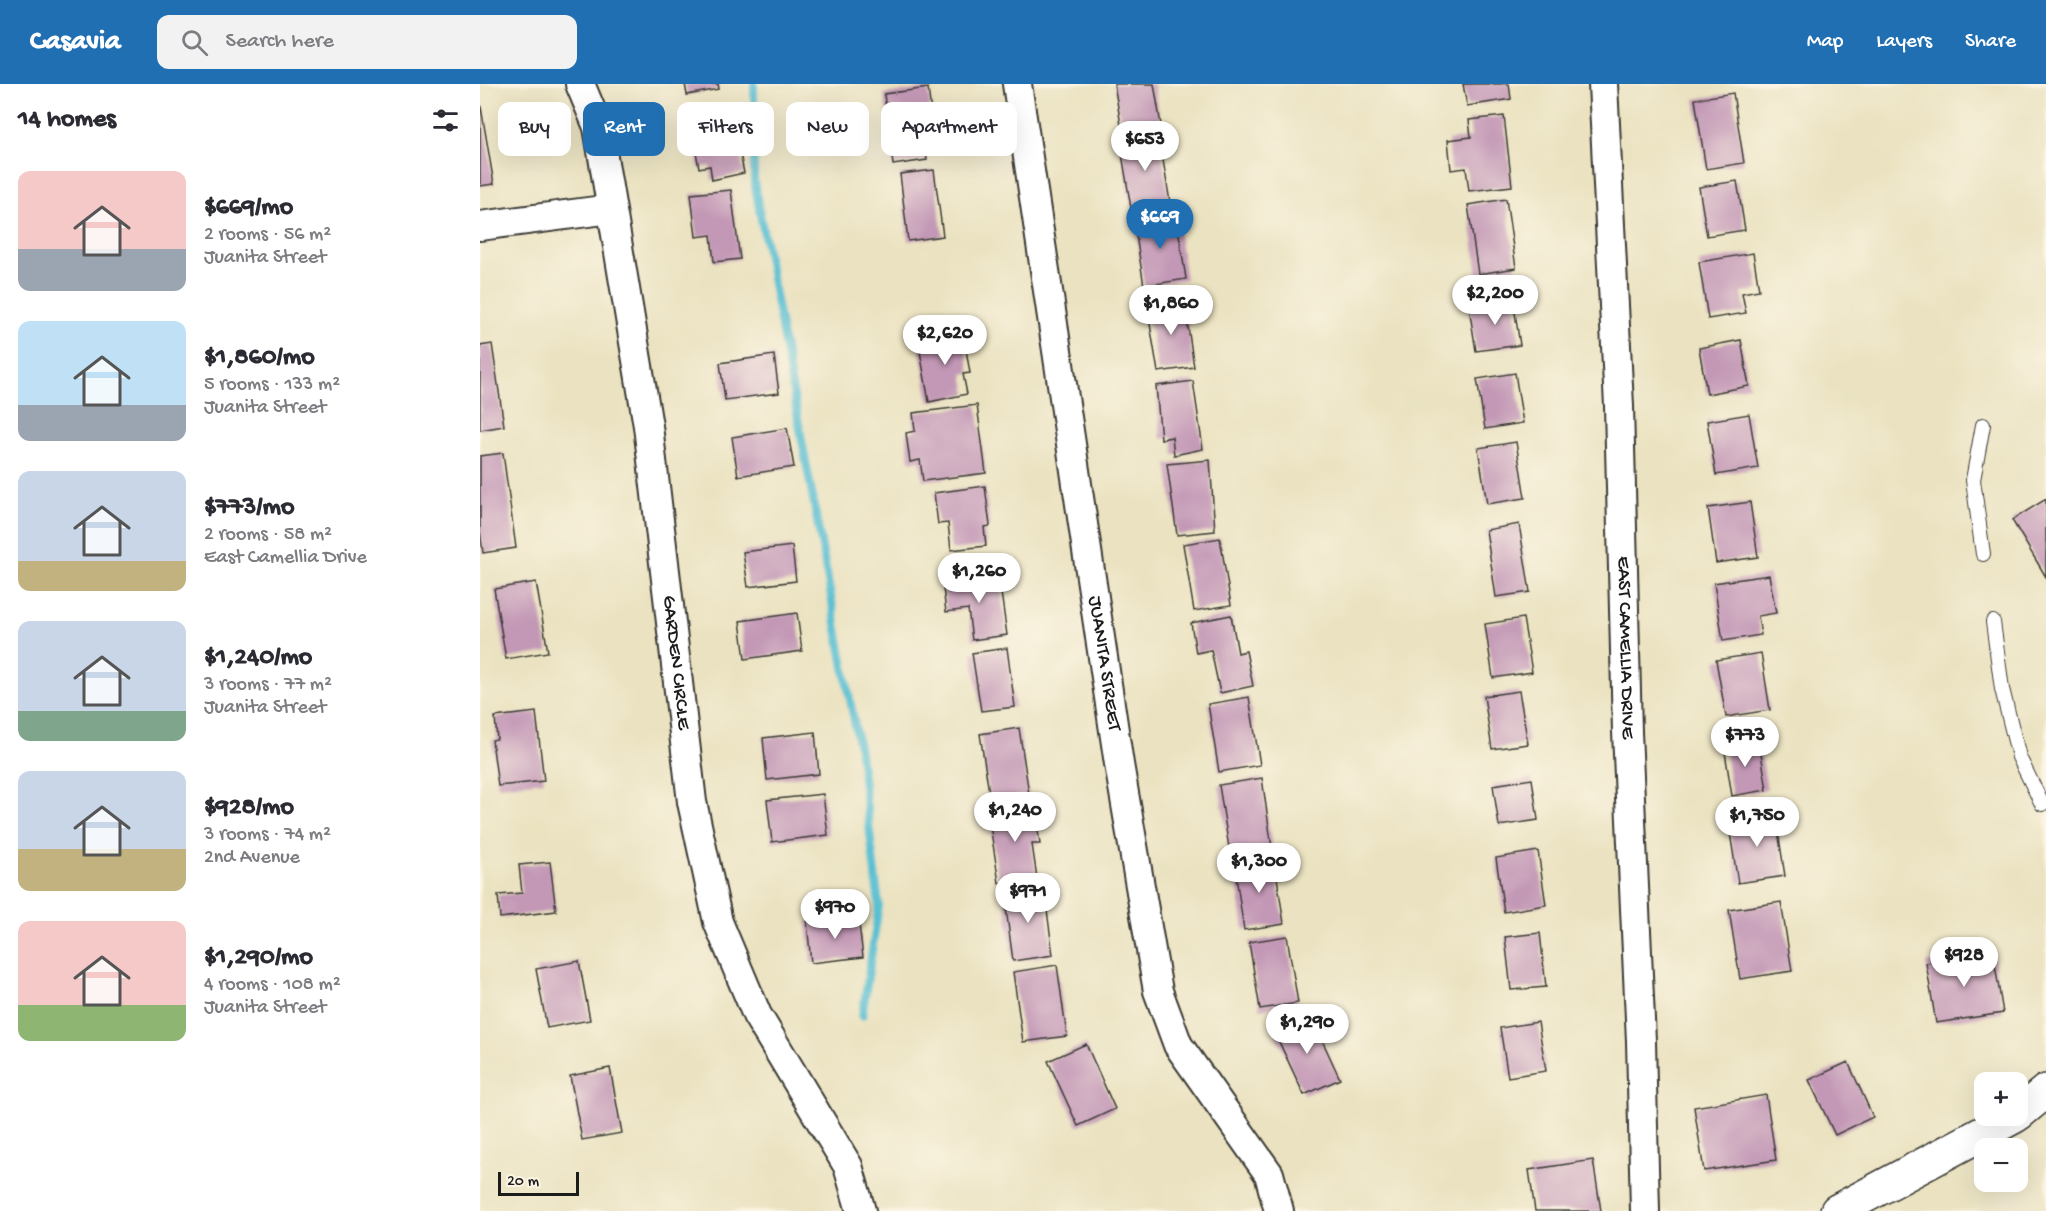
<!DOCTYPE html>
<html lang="en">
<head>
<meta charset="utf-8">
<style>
	body { margin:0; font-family:"Gochi Hand",sans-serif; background:#f2f2f3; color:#2b2b33; height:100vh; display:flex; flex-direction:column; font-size:22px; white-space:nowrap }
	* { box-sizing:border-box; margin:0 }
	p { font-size:20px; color:#7c7c81 }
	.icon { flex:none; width:33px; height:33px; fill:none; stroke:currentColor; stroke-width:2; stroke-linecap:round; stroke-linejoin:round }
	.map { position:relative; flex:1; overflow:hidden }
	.drawer { display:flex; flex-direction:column; background:#fff; width:480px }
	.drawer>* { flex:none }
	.guide { position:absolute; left:18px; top:18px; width:570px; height:54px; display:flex; gap:12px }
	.buttons { position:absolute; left:1494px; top:988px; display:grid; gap:12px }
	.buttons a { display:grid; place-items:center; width:54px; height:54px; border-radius:12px; background:#fff; box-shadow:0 6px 24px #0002; font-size:30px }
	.scale { position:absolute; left:18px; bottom:15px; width:81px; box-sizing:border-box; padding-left:6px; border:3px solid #1c1c1c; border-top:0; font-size:16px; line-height:21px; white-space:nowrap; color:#1c1c1c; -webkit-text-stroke:4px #fcf5e5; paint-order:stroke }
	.price { position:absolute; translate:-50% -51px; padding:0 14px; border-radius:21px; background:#fff; color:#222; font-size:20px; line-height:39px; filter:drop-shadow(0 2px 3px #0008) }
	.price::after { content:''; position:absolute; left:50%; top:36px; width:18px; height:14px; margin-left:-9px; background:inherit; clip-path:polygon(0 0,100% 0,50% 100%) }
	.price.active { background:#1f6fb2; color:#fff }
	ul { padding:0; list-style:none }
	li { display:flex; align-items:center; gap:18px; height:150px; padding:0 18px }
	li span { display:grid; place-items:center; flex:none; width:168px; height:120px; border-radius:12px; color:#555 }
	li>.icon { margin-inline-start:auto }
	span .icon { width:72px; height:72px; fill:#fffc; stroke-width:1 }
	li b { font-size:26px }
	h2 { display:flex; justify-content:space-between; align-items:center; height:72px; padding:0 18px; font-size:26px }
	.tag { padding:0 21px; border-radius:12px; background:#fff; box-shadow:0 6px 24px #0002; font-size:21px; line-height:54px }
	.tag.active { background:#1f6fb2; color:#fff }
	header { display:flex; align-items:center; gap:36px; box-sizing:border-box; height:84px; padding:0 30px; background:#1f6fb2; color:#fff }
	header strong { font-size:28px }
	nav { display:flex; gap:33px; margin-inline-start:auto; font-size:21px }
	.search { width:420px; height:54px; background:#f2f2f3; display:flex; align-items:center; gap:15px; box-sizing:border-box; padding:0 21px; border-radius:12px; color:#7c7c81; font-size:22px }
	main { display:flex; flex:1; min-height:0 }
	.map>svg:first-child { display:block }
</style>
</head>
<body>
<header>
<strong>Casavia</strong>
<div class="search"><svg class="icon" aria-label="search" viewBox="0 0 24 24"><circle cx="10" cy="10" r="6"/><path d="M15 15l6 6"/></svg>Search here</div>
<nav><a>Map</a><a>Layers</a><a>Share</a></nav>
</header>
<main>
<section class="drawer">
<h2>14 homes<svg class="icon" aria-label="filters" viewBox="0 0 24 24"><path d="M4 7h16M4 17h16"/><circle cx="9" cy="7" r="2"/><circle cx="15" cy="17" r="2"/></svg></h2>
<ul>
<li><span style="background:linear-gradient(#f6c9c9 65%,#9aa5b1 0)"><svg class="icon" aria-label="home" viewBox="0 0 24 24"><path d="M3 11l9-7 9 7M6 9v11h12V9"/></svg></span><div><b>$669/mo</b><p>2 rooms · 56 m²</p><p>Juanita Street</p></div></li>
<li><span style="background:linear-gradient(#bfe0f5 70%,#9aa5b1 0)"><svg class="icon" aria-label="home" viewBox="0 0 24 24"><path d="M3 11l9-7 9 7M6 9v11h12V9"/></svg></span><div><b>$1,860/mo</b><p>5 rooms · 133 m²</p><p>Juanita Street</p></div></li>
<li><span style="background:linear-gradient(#c9d6e8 75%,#c2b280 0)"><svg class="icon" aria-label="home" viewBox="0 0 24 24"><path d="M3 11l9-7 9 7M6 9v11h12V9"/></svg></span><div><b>$773/mo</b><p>2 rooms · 58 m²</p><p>East Camellia Drive</p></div></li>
<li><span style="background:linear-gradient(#c9d6e8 75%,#7fa58c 0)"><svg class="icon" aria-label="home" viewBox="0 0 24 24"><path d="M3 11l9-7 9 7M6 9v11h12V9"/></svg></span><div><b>$1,240/mo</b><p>3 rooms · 77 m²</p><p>Juanita Street</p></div></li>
<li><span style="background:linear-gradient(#c9d6e8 65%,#c2b280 0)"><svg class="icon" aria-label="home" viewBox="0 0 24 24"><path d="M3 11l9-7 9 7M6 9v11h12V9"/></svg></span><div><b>$928/mo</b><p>3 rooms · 74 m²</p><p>2nd Avenue</p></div></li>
<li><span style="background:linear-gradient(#f6c9c9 70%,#8fb573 0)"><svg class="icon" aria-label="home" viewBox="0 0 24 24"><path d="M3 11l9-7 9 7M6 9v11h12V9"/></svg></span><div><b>$1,290/mo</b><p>4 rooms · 108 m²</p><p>Juanita Street</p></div></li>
</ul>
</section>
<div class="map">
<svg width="1566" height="1127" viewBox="0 0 1566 1127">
	<rect width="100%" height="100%" fill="#fcf5e5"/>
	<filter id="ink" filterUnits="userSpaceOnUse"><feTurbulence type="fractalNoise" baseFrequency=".0167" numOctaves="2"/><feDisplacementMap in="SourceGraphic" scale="12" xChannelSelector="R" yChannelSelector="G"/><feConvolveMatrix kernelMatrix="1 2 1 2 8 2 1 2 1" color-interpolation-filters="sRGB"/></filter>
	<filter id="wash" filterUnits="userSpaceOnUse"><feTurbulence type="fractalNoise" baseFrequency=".008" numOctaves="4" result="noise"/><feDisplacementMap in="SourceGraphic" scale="24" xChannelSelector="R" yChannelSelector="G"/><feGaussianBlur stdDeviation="1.35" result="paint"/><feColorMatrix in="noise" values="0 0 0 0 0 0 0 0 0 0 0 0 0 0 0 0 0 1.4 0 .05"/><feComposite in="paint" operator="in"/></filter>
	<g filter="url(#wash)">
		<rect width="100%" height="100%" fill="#eae2c0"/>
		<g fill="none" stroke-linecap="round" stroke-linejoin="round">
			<path stroke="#55bed1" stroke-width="8" d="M 274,0 L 274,97 L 380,669 L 399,821 L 382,932"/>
		</g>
		<g id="blocks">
			<path fill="#c398b6" d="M 205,0 L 238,0 L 239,5 L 207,11 Z
				M 634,0 L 674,0 L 681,41 L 642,47 Z
				M 983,0 L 1029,0 L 1031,15 L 987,22 Z
				M 448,4 L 455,59 L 445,61 L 447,76 L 413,81 L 404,10 Z
				M 1253,9 L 1264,79 L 1226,85 L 1215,15 Z
				M 0,17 L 14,100 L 0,102 Z
				M 251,25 L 264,89 L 232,96 L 230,82 L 219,84 L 215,63 L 210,64 L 206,47 L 211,46 L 208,33 Z
				M 1024,32 L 1032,102 L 989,107 L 986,84 L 971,86 L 968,56 L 991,53 L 989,36 Z
				M 679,52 L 690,118 L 651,124 L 640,58 Z
				M 454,86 L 463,152 L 428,157 L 420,90 Z
				M 1257,97 L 1265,146 L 1227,152 L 1219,103 Z
				M 251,106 L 260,175 L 234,178 L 231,151 L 216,153 L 211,110 Z
				M 1026,115 L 1036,184 L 998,190 L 988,121 Z
				M 696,131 L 706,195 L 664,202 L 654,138 Z
				M 1273,169 L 1279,206 L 1262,209 L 1266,229 L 1228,235 L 1219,178 Z
				M 704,216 L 714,283 L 678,288 L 667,222 Z
				M 1033,216 L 1040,261 L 996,267 L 989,223 Z
				M 483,248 L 490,289 L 483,290 L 487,310 L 449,318 L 438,256 Z
				M 1261,256 L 1269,302 L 1227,310 L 1219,264 Z
				M 12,260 L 24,342 L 0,346 L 0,262 Z
				M 294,271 L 299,309 L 245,316 L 240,279 Z
				M 1035,289 L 1043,339 L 1005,345 L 997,295 Z
				M 713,297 L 723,365 L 694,371 L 692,353 L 681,355 L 676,302 Z
				M 497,321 L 506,389 L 443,397 L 440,376 L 430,378 L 426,349 L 435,347 L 433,329 Z
				M 1269,330 L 1278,384 L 1236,391 L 1227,337 Z
				M 307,344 L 314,383 L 258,392 L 252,353 Z
				M 1036,358 L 1045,414 L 1007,420 L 998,364 Z
				M 23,369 L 36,464 L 3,469 L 0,446 L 0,372 Z
				M 730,376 L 735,447 L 697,451 L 687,380 Z
				M 505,402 L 510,442 L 504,443 L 506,462 L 471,466 L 468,439 L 458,440 L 454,409 Z
				M 1566,415 L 1566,493 L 1532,436 Z
				M 1270,418 L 1278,473 L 1236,479 L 1228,424 Z
				M 1039,440 L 1050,508 L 1016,513 L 1006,446 Z
				M 740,454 L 751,521 L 714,527 L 703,460 Z
				M 312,462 L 316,497 L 268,503 L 263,468 Z
				M 518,487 L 527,551 L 492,556 L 488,525 L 466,528 L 463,504 L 482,502 L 481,492 Z
				M 1289,491 L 1296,529 L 1278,532 L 1281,551 L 1243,557 L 1234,499 Z
				M 56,498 L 68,568 L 26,575 L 14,505 Z
				M 317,529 L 322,567 L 265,575 L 260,537 Z
				M 751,531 L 758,569 L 766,567 L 773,602 L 740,609 L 731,566 L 716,569 L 711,539 Z
				M 1043,534 L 1052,588 L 1013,594 L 1005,540 Z
				M 527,564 L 535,623 L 501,627 L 492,569 Z
				M 1281,569 L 1290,626 L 1246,633 L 1236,576 Z
				M 1039,607 L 1048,660 L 1012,665 L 1004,612 Z
				M 769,613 L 780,681 L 739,688 L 728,620 Z
				M 56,628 L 64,697 L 18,702 L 12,656 L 17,655 L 15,633 Z
				M 539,644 L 549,710 L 510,715 L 500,650 Z
				M 335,648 L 339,690 L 287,696 L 283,654 Z
				M 1279,657 L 1287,706 L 1252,712 L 1244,662 Z
				M 782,694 L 792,764 L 750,770 L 739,701 Z
				M 1052,695 L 1058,736 L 1019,742 L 1013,701 Z
				M 343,710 L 348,751 L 292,758 L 287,716 Z
				M 554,721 L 560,760 L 552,760 L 557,794 L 519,799 L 508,728 Z
				M 1295,728 L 1305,792 L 1258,799 L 1248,736 Z
				M 1058,767 L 1066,821 L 1024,828 L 1016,774 Z
				M 794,773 L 804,840 L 764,846 L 754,779 Z
				M 70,778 L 76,827 L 20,834 L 18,811 L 42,809 L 39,781 Z
				M 564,804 L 573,871 L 533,877 L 524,809 Z
				M 1301,818 L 1312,887 L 1260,895 L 1249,826 Z
				M 378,832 L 383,873 L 331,879 L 327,838 Z
				M 1060,849 L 1066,903 L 1031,906 L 1025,853 Z
				M 807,852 L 818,919 L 780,925 L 769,858 Z
				M 1513,869 L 1523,929 L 1456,939 L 1446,879 Z
				M 99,877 L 110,936 L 67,944 L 56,885 Z
				M 577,881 L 587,952 L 543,958 L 533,888 Z
				M 830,930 L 860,995 L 824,1011 L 794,947 Z
				M 1058,938 L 1066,987 L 1028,993 L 1020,944 Z
				M 606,960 L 635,1025 L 598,1042 L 568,977 Z
				M 1368,978 L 1393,1033 L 1355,1051 L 1329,996 Z
				M 130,984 L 142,1049 L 102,1056 L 90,992 Z
				M 1286,1011 L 1296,1076 L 1224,1087 L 1214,1023 Z
				M 1113,1076 L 1121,1127 L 1055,1127 L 1049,1086 Z"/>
		</g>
	</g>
	<g filter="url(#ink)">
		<use href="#blocks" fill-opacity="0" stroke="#3b3a35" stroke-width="1.5"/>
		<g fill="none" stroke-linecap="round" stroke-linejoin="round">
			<g stroke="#3b3a35" stroke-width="16">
				<path id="lane" d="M 1503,341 L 1493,396 L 1503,470
					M 1513,538 L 1522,605 L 1539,673 L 1562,720"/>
			</g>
			<g stroke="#3b3a35" stroke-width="32">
				<g id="street">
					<path id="s1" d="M 100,0 L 118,43 L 168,342 L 212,718 L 238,838 L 277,931 L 368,1082 L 381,1127"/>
					<path id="s2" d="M 537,0 L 639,680 L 678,907 L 698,961 L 789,1090 L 799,1127"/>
					<path id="s3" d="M 1123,0 L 1139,322 L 1147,648 L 1161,957 L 1165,1127"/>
					<path d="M 0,142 L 131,125"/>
				</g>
			</g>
			<g stroke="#3b3a35" stroke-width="36">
				<path id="secondary" d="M 1538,1030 L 1566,1007
					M 1357,1127 L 1535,1032"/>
			</g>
			<use href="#lane" stroke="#fff" stroke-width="14"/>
			<use href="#street" stroke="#fff" stroke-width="28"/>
			<use href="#secondary" stroke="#fff" stroke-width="33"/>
		</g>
	</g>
	<g text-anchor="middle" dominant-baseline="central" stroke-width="4.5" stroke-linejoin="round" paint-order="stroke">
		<g font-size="20" fill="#1c1c1c" stroke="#fcf5e5">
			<text stroke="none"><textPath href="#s3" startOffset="564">EAST CAMELLIA DRIVE</textPath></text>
			<text stroke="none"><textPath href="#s1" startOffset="588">GARDEN CIRCLE</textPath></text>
			<text stroke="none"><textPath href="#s2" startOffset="586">JUANITA STREET</textPath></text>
		</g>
	</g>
</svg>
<div class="buttons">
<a>+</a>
<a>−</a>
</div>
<div class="scale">20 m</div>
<b class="price" style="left:665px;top:88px">$653</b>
<b class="price active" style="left:680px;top:166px">$669</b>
<b class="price" style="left:1015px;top:242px">$2,200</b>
<b class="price" style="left:691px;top:252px">$1,860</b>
<b class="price" style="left:465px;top:282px">$2,620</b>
<b class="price" style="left:499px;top:520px">$1,260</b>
<b class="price" style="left:1265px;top:684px">$773</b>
<b class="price" style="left:535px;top:759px">$1,240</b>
<b class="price" style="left:1277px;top:764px">$1,750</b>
<b class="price" style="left:779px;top:810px">$1,300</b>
<b class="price" style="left:548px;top:840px">$971</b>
<b class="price" style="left:355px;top:856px">$970</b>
<b class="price" style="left:1484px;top:904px">$928</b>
<b class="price" style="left:827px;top:971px">$1,290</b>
<div class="guide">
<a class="tag">Buy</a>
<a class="tag active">Rent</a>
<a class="tag">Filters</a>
<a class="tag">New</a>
<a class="tag">Apartment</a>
</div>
</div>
</main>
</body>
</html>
